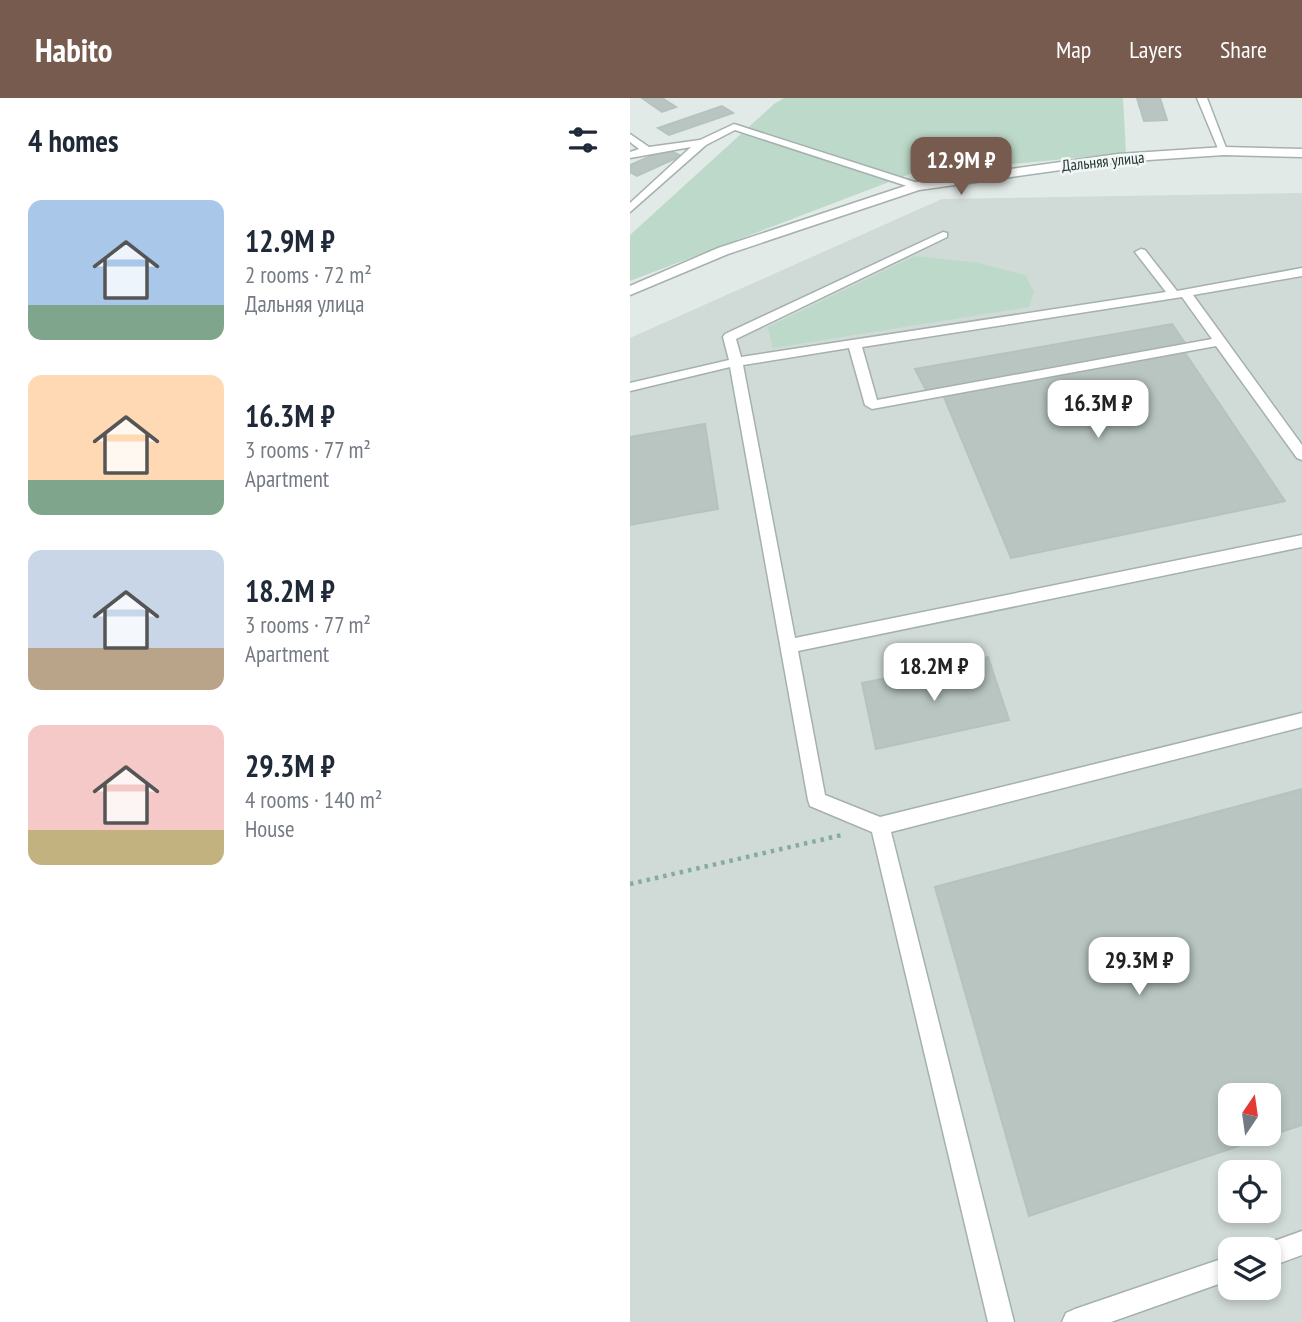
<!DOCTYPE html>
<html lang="en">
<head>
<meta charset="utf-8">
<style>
	body { margin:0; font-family:"PT Sans Narrow",sans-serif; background:#f6f6f7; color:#1f2937; height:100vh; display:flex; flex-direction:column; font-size:26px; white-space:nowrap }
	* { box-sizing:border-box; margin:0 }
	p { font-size:23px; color:#747a83 }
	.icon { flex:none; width:38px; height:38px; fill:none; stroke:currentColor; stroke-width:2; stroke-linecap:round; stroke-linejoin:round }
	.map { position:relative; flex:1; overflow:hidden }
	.panel { display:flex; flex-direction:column; background:#fff; width:630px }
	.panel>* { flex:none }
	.needle { width:46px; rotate:13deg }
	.controls { position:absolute; left:588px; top:985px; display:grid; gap:14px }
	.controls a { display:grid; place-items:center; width:63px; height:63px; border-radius:14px; background:#fff; box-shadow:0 4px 10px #0003; font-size:35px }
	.price { position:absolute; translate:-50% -60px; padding:0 16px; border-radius:14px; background:#fff; color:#222; font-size:23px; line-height:46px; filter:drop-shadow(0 2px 4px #0008) }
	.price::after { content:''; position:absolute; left:50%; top:42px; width:21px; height:16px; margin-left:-10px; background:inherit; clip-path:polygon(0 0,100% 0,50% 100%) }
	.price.active { background:#765b4e; color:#fff }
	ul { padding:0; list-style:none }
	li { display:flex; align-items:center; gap:21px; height:175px; padding:0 28px }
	li span { display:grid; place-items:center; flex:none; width:196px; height:140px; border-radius:14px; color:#555 }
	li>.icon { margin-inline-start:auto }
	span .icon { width:84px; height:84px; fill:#fffc; stroke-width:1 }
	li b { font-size:30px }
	h2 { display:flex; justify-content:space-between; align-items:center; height:84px; padding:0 28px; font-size:30px }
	header { display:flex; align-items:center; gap:42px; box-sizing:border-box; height:98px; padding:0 35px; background:#765b4e; color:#fff }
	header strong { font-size:33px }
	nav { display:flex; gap:38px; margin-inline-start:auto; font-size:24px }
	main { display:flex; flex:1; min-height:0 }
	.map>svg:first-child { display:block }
</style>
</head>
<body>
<header>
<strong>Habito</strong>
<nav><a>Map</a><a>Layers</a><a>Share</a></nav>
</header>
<main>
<section class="panel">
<h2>4 homes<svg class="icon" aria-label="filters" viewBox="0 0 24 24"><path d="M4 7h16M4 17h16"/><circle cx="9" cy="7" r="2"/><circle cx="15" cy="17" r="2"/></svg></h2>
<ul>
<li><span style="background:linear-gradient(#a9c7e8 75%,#7fa58c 0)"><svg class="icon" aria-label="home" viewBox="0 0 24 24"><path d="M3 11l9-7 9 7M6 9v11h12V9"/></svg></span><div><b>12.9M ₽</b><p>2 rooms · 72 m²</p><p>Дальняя улица</p></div></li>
<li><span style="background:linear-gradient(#ffd9b3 75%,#7fa58c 0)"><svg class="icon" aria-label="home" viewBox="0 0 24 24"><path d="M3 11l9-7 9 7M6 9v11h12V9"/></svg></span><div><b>16.3M ₽</b><p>3 rooms · 77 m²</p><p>Apartment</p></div></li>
<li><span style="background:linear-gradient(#c9d6e8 70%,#b9a48a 0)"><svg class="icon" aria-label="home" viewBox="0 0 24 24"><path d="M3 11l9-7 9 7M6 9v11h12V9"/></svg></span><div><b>18.2M ₽</b><p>3 rooms · 77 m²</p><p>Apartment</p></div></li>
<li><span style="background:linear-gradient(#f6c9c9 75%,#c2b280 0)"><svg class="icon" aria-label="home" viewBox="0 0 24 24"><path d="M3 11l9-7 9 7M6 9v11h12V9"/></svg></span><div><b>29.3M ₽</b><p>4 rooms · 140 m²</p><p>House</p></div></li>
</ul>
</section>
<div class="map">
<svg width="672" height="1224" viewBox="0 0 672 1224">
	<rect width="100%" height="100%" fill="#e2eae8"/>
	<path fill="#d0dad7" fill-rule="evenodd" d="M 672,95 L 672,1224 L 0,1224 L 0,240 L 312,101 ZM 600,998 L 639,998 L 639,1036 L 600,1036 ZM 600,1074 L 639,1074 L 639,1113 L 600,1113 ZM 600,1152 L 639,1152 L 639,1190 L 600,1190 Z"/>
	<path fill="#bdd9c9" d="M 154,0 L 493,0 L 496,55 L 280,76 L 0,183 L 0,137 L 144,6 Z
		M 285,158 L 348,165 L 395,177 L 404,194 L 399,209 L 143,250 L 138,229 Z"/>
	<path fill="#b8c5c1" stroke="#b5c3bf" stroke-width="2" fill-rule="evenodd" d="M 12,0 L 32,0 L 46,9 L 32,14 Z
		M 507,0 L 530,0 L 537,22 L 514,23 Z
		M 92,8 L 103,15 L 39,37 L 28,30 Z
		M 37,51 L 51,58 L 7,78 L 0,74 L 0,67 Z
		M 542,226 L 559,251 L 553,252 L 655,403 L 381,460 L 312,294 L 298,296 L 285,271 Z
		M 75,326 L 88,411 L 0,427 L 0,339 Z
		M 358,559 L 379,622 L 246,651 L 232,585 Z
		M 672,691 L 672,1027 L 399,1118 L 305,789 ZM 600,998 L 639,998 L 639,1036 L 600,1036 Z"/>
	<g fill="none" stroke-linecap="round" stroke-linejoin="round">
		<g stroke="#a5b1af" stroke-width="3">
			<path id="lane" d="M 567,0 L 577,0 L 598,55 L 589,53 Z
				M 104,26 L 291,86 L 292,88 L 283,90 L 105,32 L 76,47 L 0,114 L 0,105 L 61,49 L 0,60 L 0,54 L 9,51 L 0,44 L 0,36 L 19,49 L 70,42 Z
				M 313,134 L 317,135 L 317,139 L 106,241 L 111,259 L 536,194 L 505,154 L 511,151 L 515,152 L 547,193 L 672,170 L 672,178 L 563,197 L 672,347 L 672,362 L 667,360 L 586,248 L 242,311 L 235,307 L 219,250 L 113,267 L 165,540 L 672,437 L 672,449 L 168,553 L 195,697 L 250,719 L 672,615 L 672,629 L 261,734 L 384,1224 L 358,1224 L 242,734 L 180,708 L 178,702 L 100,269 L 0,293 L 0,285 L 99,262 L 93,239 L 95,236 ZM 552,199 L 582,241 L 247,302 L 232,249 Z
				M 672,1133 L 672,1157 L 639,1169 L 639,1152 L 629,1152 L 630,1148 Z
				M 600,1158 L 600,1182 L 481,1224 L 432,1224 L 436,1215 L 445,1211 Z"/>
		</g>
		<g stroke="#a5b1af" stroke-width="3">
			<path id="street" d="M 594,49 L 672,51 L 672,59 L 594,57 L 488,64 L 289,92 L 98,156 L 0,197 L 0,188 L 88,150 L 287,84 L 488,56 Z"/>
		</g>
		<path stroke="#86aaa4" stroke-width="4.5" stroke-dasharray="3.5 5" stroke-linecap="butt" d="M 0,786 L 212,737"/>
		<use href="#lane" fill="#fff" fill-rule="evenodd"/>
		<use href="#street" fill="#fff" fill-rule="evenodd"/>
	</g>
	<g text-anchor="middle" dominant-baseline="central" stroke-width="5" stroke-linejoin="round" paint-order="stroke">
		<g font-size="16" fill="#243937" stroke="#f2f7f5">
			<text transform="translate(473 63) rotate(-6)">Дальняя улица</text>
		</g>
	</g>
</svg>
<div class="controls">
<a><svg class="needle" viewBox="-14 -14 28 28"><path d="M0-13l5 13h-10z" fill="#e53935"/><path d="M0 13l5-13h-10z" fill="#747a83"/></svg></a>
<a><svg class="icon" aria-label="locate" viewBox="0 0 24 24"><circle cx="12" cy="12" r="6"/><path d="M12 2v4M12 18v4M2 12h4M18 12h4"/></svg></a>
<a><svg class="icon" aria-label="layers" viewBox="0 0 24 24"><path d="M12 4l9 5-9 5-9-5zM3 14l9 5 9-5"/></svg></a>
</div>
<b class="price active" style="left:331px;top:99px">12.9M ₽</b>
<b class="price" style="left:468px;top:342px">16.3M ₽</b>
<b class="price" style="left:304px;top:605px">18.2M ₽</b>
<b class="price" style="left:509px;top:899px">29.3M ₽</b>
</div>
</main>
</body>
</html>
